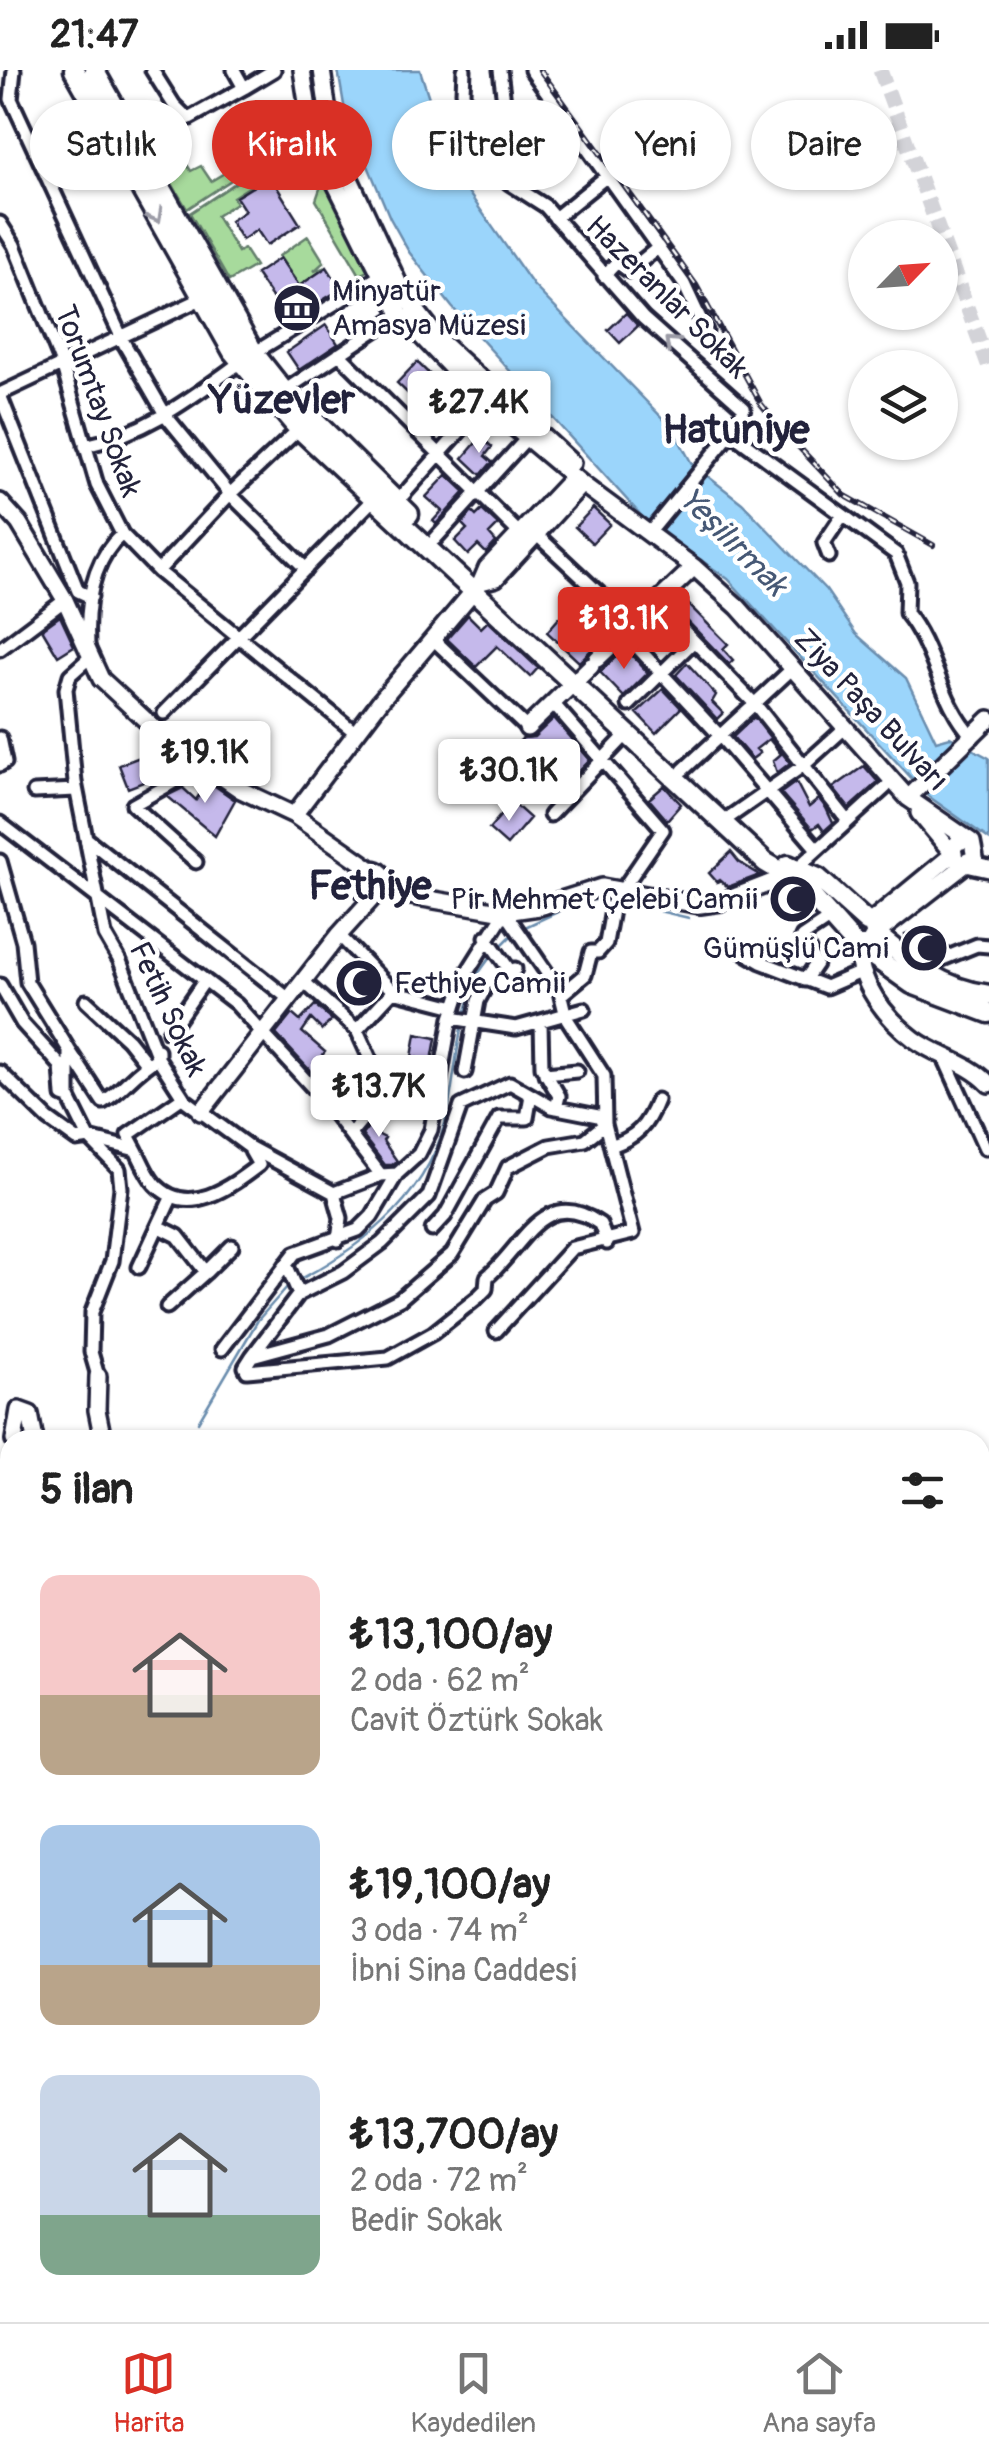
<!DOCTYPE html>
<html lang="tr">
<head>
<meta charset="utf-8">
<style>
	body { margin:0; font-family:Pangolin,sans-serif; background:#f2f2f2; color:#222; height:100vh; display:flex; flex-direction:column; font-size:38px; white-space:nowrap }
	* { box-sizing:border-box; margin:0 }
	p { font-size:32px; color:#767676 }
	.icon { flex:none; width:55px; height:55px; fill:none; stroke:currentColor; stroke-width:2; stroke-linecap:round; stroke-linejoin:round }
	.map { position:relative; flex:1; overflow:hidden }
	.details { position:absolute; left:0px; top:1360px; width:990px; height:892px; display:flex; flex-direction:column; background:#fff; border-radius:30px 30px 0 0; box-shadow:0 2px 8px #0004 }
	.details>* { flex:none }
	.top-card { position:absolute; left:30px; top:30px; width:930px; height:90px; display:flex; gap:20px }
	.needle { width:65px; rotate:65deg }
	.controls { position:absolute; left:848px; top:150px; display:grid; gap:20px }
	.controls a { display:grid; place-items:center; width:110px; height:110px; border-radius:50%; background:#fff; box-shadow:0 2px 8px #0004; font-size:50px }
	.price { position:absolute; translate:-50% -85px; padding:0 22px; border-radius:10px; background:#fff; color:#222; font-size:32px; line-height:65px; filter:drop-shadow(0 2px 5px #0008) }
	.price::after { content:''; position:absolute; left:50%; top:60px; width:30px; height:22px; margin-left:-15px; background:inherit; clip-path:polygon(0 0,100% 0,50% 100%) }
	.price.on { background:#d93025; color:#fff }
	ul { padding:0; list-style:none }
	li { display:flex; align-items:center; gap:30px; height:250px; padding:0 40px }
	li span { display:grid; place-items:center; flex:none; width:280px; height:200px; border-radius:20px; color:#555 }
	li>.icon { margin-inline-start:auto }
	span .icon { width:120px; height:120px; fill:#fffc; stroke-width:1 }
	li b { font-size:42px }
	h2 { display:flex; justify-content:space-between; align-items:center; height:120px; padding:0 40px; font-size:42px }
	.tag { padding:0 35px; border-radius:45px; background:#fff; box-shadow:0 2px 8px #0004; font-size:35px; line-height:90px }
	.tag.on { background:#d93025; color:#fff }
	.status { display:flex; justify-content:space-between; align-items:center; height:70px; padding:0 50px; background:#fff; direction:ltr }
	.status svg { height:28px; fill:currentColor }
	.dock { display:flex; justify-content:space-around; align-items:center; height:140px; border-top:2px solid #e0e0e0; background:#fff; font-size:28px; color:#767676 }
	.dock a { display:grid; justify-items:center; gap:5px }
	.dock .on { color:#d93025 }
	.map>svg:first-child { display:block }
</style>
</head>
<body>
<div class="status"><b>21:47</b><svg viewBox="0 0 49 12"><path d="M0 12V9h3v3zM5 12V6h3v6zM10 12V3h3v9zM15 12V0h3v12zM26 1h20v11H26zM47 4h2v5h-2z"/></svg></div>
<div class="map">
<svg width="989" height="2252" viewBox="0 0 989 2252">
	<rect width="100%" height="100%" fill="#fff"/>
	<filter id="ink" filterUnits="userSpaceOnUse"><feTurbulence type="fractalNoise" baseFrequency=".01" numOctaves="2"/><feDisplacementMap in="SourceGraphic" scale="20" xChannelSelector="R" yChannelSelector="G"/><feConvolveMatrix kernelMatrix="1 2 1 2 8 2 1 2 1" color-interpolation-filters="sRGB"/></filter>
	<g filter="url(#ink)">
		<path fill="#a7da9c" stroke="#647e6c" stroke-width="2.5" d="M 300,19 L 325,103 L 317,106 L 300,102 L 288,79 Z
			M 177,61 L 187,76 L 179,82 L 191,101 L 201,96 L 211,111 L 256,84 L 260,91 L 187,139 L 151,78 Z
			M 264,94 L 252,115 L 233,127 L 236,133 L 216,146 L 238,182 L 244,179 L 255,196 L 229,211 L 190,143 Z
			M 329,110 L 372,198 L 360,205 L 316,130 L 322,113 Z
			M 308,166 L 324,192 L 314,201 L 327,197 L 299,216 L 279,186 Z"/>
		<path fill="#9bd5fb" stroke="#6b8dae" stroke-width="2.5" d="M 338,0 L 420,0 L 452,99 L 533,215 L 673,359 L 692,394 L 742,433 L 826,520 L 856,564 L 906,608 L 936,671 L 950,667 L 989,688 L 989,769 L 928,726 L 728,509 L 648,453 L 452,237 L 409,182 L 390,148 L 345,41 Z"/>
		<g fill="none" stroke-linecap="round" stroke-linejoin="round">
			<path stroke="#6b8dae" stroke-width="2.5" d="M 586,830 L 608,830
				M 616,831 L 689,848
				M 523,858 L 579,832
				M 500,877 L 515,862
				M 464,947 L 478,904 L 494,882
				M 299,1210 C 370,1172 432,1122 448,1040 C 454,1011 456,982 462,954
				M 198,1352 L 258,1250 L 288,1216"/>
		</g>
		<path fill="#c5b9eb" stroke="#22223b" stroke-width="2.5" d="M 270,106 L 300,154 L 267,175 L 257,160 L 242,170 L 230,151 L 245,141 L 236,127 Z
			M 280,188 L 299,216 L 327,197 L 341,219 L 288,251 L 256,204 Z
			M 626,243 L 638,256 L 620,273 L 608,260 Z
			M 326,255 L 338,274 L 299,300 L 287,282 Z
			M 417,292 L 466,340 L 446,360 L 440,355 L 431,363 L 418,349 L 426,341 L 397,313 Z
			M 481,367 L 492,377 L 485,386 L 492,392 L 481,405 L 463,388 Z
			M 447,405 L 465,422 L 436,454 L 433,451 L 442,441 L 426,427 Z
			M 593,438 L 610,454 L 592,473 L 575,457 Z
			M 482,440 L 498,455 L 489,464 L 496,472 L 486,483 L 478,475 L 468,485 L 455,471 L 467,459 L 462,454 L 472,442 L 476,446 Z
			M 680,526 L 728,574 L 723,579 L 733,590 L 729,594 L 671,534 Z
			M 600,537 L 618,554 L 579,592 L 547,562 L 560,547 L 577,562 Z
			M 468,545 L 481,558 L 488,551 L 538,598 L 530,607 L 497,576 L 476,597 L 447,569 Z
			M 60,546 L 74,576 L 58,586 L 42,559 Z
			M 625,578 L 648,603 L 624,627 L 600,602 Z
			M 687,593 L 716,625 L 712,632 L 723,643 L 717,649 L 676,605 Z
			M 663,619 L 681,638 L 656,663 L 637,643 Z
			M 754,647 L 790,693 L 777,703 L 773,691 L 781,684 L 769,669 L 756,679 L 760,683 L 752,689 L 733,667 Z
			M 554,648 L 590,690 L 549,732 L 506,684 L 523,668 L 534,667 Z
			M 158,680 L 167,703 L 128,718 L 119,695 Z
			M 864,696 L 878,712 L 849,738 L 833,718 Z
			M 208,711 L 235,730 L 215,766 L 167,726 L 183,718 L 196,730 Z
			M 796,712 L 809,737 L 819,729 L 826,738 L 833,753 L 824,761 L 819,754 L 812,759 L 781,723 Z
			M 664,716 L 681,734 L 667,750 L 649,729 Z
			M 512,732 L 530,748 L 507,775 L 489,759 Z
			M 731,782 L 739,792 L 760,805 L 728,817 L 720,810 L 717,812 L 709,803 Z
			M 926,856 L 938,881 L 925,886 L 909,875 L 905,865 Z
			M 315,935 L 332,950 L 322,960 L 311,949 L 302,962 L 325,982 L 319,989 L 329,999 L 319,1010 L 276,964 L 292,944 L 300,951 Z
			M 416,964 L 436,968 L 432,991 L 412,987 Z
			M 380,1042 L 388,1048 L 377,1064 L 385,1068 L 383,1071 L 397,1091 L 392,1095 L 385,1095 L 362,1065 Z"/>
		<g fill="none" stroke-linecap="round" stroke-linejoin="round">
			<path stroke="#d3d3d8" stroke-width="15" stroke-dasharray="15 8" stroke-linecap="butt" d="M 880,0 L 989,297"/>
			<g stroke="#22223b" stroke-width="19">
				<path id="street" d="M 14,0 L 11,29 L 125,275 L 166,346 L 230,424 L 306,499
					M 152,0 L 174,35 L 188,49 L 244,18
					M 234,0 L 244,18 L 274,0
					M 464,0 L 463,22 L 471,62 L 482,84 L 509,113 L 545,136 L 643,248 L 744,338 L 731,363 L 650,462
					M 500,0 L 504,32 L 522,67
					M 531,0 L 684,214 L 706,261
					M 47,107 L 115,74
					M 555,148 L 607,106
					M 0,153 L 14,175 L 62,294 L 97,415 L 122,464 L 158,501 L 356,663
					M 604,206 L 617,192 L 629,201 L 659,177
					M 254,283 L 380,206
					M 339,284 L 519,463 L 536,464 L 633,555
					M 284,321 L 400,244
					M 0,324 L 203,228
					M 0,325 L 78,521 L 91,527
					M 731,363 L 896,484 L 907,512 L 906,543 C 936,580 939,631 973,667
					M 85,376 C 147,363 191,328 241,292
					M 396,433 L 485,333
					M 122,464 C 88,494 85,546 89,588 L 70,605 L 66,619 L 75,712 L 105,865 L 120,891 L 158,988 L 185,1030 L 249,1077 L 334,1123 L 381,1105 L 397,1104 L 419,1084 L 431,1060 L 451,948 L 466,904 L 505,842 L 560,922 L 566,947 L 604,1006 L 605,1054 L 633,1163 L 572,1178 L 496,1261
					M 435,469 L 527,368
					M 829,486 L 824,473 L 842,446
					M 158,501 L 230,424 L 299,359
					M 657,533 L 755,634 L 848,751
					M 624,563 L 720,666 L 817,779
					M 433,569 L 527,658
					M 0,579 L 65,530
					M 553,633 L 663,760 L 622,820
					M 629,635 L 694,571
					M 164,643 L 374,429
					M 0,668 L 5,692 L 0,695
					M 683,700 L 794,597
					M 34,722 L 76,720
					M 550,745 L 627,664
					M 731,746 L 804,695 L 846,657
					M 0,753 L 236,934 L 322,1028 L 381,1105
					M 86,768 L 289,929
					M 0,791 L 23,872 L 27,912 L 69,980 L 69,1028 L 89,1068 L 119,1099 L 121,1118 L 112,1191 L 92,1242 L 91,1282 L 98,1306
					M 196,792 L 133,735 L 204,695
					M 795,800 L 886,717
					M 339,865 L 393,921 L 455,937
					M 486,867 L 511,902 L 515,899
					M 744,882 L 761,892 L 826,917 L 861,902
					M 918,899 L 977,875 L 989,876
					M 805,910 L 816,894 L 802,867 L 832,847
					M 303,911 L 357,960 L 372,993
					M 0,915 L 22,953 L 61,996 L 63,1026 L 69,1028
					M 561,925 L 585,905 L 591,882 L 598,882 L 606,873 L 616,818
					M 86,931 L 128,970 L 147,994
					M 451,948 L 516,958 L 584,939
					M 541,953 L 542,997 L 559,1026 L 556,1038
					M 357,960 L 393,921
					M 169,962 L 205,910
					M 69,980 L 103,1032 C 124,1020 133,1002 158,988 L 158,980
					M 942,983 L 985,1078
					M 0,1002 L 48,1049 L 77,1070 L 89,1068 L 136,1080 L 128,1065 L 183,1027
					M 465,1002 L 478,931 L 484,920
					M 545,1004 L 577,1001
					M 461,1036 L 510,1013 L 552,1037 L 598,1046 L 605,1054 L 585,1070 L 549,1076 L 508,1097 L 496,1123 L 485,1130 L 452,1184 L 400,1229 L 329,1265 L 252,1286 L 245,1297 L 247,1301 L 388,1288 L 433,1263 L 477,1228 L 486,1219 L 487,1207 C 523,1178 543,1114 600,1154 L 607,1173
					M 350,1064 L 376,1033
					M 611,1076 C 637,1067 647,1056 657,1030
					M 136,1080 C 141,1090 147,1105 155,1114 C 188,1149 230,1117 259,1095 L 251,1081
					M 334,1123 L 341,1148 L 338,1170
					M 172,1126 L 158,1156 L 178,1166 L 206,1202 L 232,1176
					M 432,1160 L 445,1146 L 499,1048 L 527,1048 L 531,1025
					M 286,1194 L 299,1224
					M 139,1197 L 158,1156
					M 167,1237 L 206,1202
					M 222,1279 L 295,1183 L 358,1160 L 372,1146 L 397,1104
					M 252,1286 L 299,1224 L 343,1202 L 382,1173 L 429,1126 L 461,1036
					M 0,1506 L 10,1535"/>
			</g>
			<g stroke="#22223b" stroke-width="22">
				<path id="secondary" d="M 302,0 L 311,58 L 323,89 L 400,244 L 485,333 L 582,414 L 694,497 L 738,537 L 908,728 L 972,772 L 975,788 L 961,794 L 955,789 L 953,778 L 958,772 L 967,770
					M 322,0 L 329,49 L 343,94 L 403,223 L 441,272 L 572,393
					M 0,432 L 19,453 L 65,530 L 101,609 L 165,668 L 241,720 L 294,745 L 371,799
					M 481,512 L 496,508 L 582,414
					M 597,589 L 694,497
					M 527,658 L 591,596
					M 908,728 L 989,649
					M 294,745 L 381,630 L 481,512 L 487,498 L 573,407
					M359 812a13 13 0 1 1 26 0a13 13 0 1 1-26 0Z
					M 381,821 L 505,842 L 539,837 L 602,817 L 700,835 L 721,832 L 788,806
					M 869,853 L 953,784 L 919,743
					M 876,864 L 966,794 L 989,799
					M 858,877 C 859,913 885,947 914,969 C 938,987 968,992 989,1014
					M 201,1042 L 339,865 L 376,824
					M 98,1306 L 97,1340 L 103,1370
					M 14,1370 L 19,1340 L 30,1344 L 35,1370
					M 0,1599 L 10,1616"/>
			</g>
			<g stroke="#22223b" stroke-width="25">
				<path id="primary" d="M 74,0 L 233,282 L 294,354 L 765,792 L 800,813 L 856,876 L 869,876 L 876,864
					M 94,0 L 254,283 L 284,321 L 409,444
					M 788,795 L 818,808 L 867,852
					M 873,856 L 876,864 C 911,893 942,919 989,925
					M 860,877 L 912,914 L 989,943"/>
			</g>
			<use href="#street" stroke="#fff" stroke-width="11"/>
			<use href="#secondary" stroke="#fff" stroke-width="15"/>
			<use href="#primary" stroke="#fff" stroke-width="18"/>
			<g stroke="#22223b" stroke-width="6">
				<path id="rail" d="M 540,0 L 696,215 L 761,334 L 777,354 L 844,425 L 933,475"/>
			</g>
			<use href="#rail" stroke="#fff" stroke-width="2.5" stroke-dasharray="8" stroke-linecap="butt"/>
		</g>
		<defs><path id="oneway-chevron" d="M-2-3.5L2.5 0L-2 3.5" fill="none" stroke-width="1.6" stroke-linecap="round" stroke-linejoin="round" transform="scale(2.5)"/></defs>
		<g stroke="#9c9ca7">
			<use href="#oneway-chevron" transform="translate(156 146) rotate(61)"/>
			<use href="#oneway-chevron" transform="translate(671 273) rotate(-137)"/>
		</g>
	</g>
	<defs>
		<g id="museum-disc" transform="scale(2.5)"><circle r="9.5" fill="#22223b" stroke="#fff"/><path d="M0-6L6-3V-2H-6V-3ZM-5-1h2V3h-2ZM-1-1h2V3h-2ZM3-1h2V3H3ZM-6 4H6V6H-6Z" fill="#fff"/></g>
		<g id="mosque-disc" transform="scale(2.5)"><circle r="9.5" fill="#22223b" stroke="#fff"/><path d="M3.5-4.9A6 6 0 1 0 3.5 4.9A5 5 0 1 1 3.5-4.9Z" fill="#fff"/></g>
	</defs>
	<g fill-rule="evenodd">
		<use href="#museum-disc" x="297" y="238"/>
		<use href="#mosque-disc" x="793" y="829"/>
		<use href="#mosque-disc" x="924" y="878"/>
		<use href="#mosque-disc" x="359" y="913"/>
	</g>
	<g text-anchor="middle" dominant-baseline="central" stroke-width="9" stroke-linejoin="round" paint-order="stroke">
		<g font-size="30" fill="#22223b" stroke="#fff" text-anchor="start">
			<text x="332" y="221">Minyatür<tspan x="332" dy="34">Amasya Müzesi</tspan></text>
			<text x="758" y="829" text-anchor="end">Pir Mehmet Çelebi Camii</text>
			<text x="889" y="878" text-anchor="end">Gümüşlü Cami</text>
			<text x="394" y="913">Fethiye Camii</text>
		</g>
		<g font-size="30" fill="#22223b" stroke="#fff">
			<text transform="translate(667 227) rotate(45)">Hazeranlar Sokak</text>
			<text transform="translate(98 331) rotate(70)">Torumtay Sokak</text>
			<text transform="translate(871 640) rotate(47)">Ziya Paşa Bulvarı</text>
			<text transform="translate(168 939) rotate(65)">Fetih Sokak</text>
		</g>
		<g font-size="32" font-style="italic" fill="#465875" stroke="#fff">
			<text transform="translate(733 472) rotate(45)">Yeşilırmak</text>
		</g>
		<g font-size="40" font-weight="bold" fill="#22223b" stroke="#fff">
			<text x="282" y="330">Yüzevler</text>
			<text x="736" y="360">Hatuniye</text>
			<text x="370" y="816">Fethiye</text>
		</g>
	</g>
</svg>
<div class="controls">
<a><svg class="needle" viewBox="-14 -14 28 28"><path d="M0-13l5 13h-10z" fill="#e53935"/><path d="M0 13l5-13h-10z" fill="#767676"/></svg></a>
<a><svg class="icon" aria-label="layers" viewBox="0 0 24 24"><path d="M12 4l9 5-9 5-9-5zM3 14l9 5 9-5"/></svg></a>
</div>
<b class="price" style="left:479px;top:386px">₺27.4K</b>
<b class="price on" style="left:624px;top:602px">₺13.1K</b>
<b class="price" style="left:205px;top:736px">₺19.1K</b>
<b class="price" style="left:509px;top:754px">₺30.1K</b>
<b class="price" style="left:379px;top:1070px">₺13.7K</b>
<div class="top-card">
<a class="tag">Satılık</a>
<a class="tag on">Kiralık</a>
<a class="tag">Filtreler</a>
<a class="tag">Yeni</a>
<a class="tag">Daire</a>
</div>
<section class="details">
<h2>5 ilan<svg class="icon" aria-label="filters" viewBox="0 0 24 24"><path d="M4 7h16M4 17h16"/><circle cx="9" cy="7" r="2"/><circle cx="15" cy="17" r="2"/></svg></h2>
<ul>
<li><span style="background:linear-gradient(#f6c9c9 60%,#b9a48a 0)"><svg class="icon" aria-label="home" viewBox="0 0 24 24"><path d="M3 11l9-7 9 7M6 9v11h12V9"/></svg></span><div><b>₺13,100/ay</b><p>2 oda · 62 m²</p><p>Cavit Öztürk Sokak</p></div></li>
<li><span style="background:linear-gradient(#a9c7e8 70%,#b9a48a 0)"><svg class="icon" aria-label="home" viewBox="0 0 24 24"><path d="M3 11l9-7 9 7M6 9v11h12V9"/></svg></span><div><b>₺19,100/ay</b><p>3 oda · 74 m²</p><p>İbni Sina Caddesi</p></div></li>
<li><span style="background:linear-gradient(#c9d6e8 70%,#7fa58c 0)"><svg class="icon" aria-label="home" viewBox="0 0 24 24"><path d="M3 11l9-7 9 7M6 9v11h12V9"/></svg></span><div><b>₺13,700/ay</b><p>2 oda · 72 m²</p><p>Bedir Sokak</p></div></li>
</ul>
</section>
</div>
<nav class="dock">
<a class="on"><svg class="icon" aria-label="map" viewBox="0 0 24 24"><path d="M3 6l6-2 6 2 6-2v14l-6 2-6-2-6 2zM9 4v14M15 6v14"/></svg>Harita</a>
<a><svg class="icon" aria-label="saved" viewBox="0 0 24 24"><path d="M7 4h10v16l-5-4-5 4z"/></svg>Kaydedilen</a>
<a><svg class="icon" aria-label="home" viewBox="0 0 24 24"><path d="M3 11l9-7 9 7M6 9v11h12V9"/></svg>Ana sayfa</a>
</nav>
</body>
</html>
